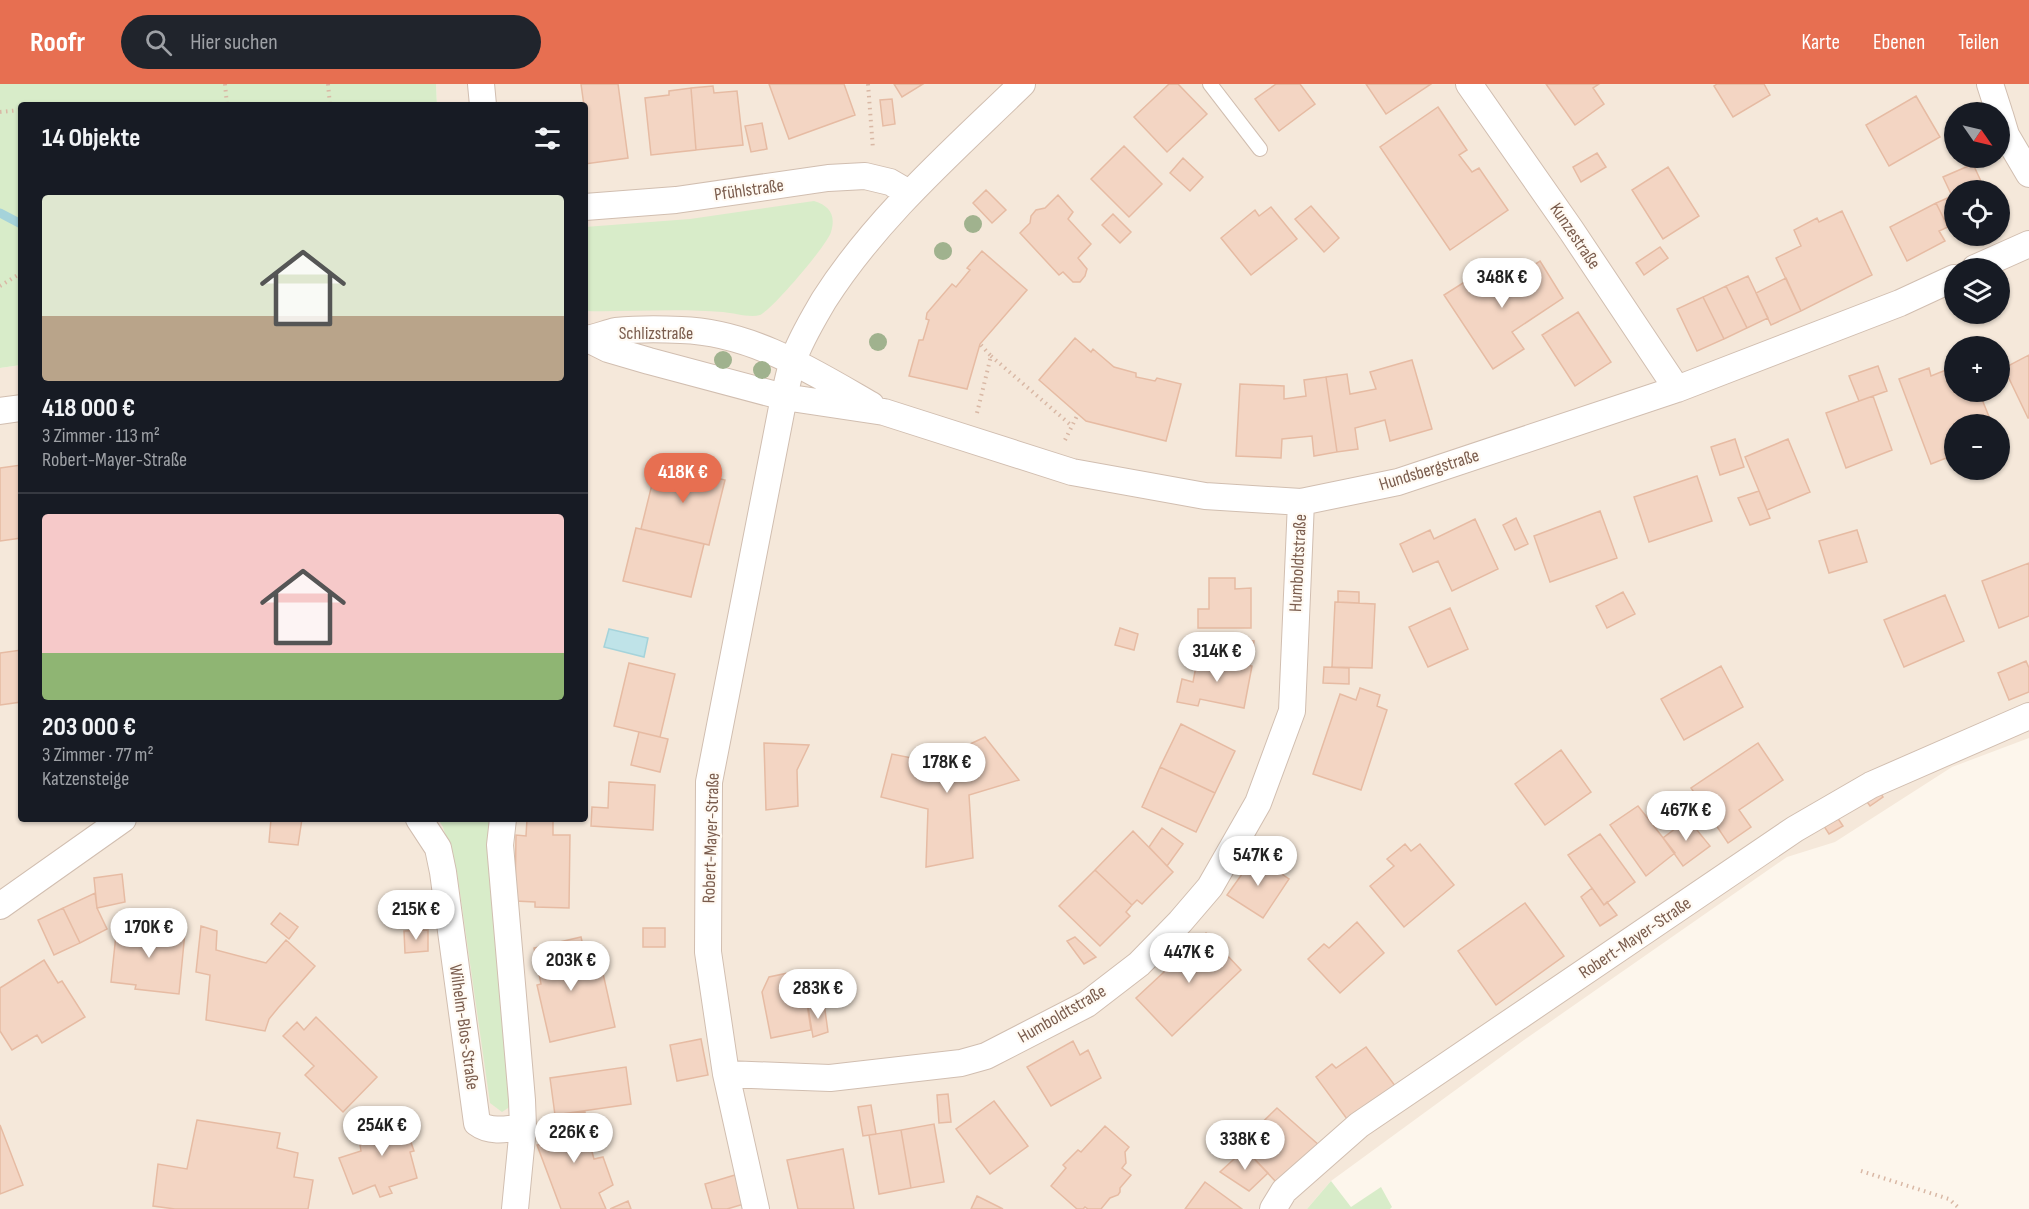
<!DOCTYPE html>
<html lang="de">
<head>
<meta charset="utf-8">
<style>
	body { margin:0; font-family:"Sofia Sans Condensed",sans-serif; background:#20242c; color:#f1f3f6; height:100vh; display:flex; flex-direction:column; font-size:22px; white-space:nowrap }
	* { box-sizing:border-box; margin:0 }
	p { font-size:20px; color:#9ea1a6 }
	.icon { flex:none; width:33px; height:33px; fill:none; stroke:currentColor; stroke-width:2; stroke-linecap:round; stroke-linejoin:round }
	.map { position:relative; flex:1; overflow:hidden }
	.drawer { position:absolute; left:18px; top:18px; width:570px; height:720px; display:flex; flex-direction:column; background:#171b24; border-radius:6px; box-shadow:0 2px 4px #0004 }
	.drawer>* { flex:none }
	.needle { width:39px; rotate:124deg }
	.buttons { position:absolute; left:1944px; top:18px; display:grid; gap:12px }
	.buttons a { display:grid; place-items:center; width:66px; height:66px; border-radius:50%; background:#171b24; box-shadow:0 2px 4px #0004; font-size:30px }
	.price { position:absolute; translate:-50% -51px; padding:0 14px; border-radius:21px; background:#fff; color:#222; font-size:20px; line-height:39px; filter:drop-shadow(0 2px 3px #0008) }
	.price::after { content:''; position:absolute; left:50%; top:36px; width:18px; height:14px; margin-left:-9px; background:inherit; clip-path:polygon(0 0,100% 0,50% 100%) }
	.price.current { background:#e76f51; color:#fff }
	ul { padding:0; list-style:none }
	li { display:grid; align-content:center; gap:12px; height:318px; padding:0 24px }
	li+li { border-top:2px solid #363941 }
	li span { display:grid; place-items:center; height:186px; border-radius:6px; color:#555 }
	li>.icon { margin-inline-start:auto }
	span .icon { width:108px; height:108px; fill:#fffc; stroke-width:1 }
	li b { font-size:26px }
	h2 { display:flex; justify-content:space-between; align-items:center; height:72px; padding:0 24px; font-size:26px }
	header { display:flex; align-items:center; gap:36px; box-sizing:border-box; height:84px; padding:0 30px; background:#e76f51; color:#fff }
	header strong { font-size:28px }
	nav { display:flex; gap:33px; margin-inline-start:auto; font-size:21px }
	.search { width:420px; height:54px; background:#20242c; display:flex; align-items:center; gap:15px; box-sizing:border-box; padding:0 21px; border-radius:33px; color:#9ea1a6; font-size:22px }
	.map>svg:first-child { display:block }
</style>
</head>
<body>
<header>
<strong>Roofr</strong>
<div class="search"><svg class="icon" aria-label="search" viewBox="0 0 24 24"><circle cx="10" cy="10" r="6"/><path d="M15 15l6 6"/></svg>Hier suchen</div>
<nav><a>Karte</a><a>Ebenen</a><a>Teilen</a></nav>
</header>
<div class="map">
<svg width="2029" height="1125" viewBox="0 0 2029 1125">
	<rect width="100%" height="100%" fill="#fdf6ec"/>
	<path fill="#f5e8da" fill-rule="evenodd" d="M 436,0 L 2029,0 L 2029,654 L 1952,683 L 1835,758 L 1787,773 L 1524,956 L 1331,1097 L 1307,1125 L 0,1125 L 0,284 L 21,281 L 21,735 L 585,735 L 585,21 L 437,21 ZM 1954,28 L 2000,28 L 2000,74 L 1954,74 ZM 1954,106 L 2000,106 L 2000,152 L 1954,152 ZM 1954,184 L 2000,184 L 2000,230 L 1954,230 ZM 1954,262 L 2000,262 L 2000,308 L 1954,308 ZM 1954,340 L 2000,340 L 2000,386 L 1954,386 Z"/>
	<path fill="#d8ecc9" d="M 0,0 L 436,0 L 437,21 L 21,21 L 21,281 L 0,284 Z
		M 814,117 C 830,122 836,131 831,148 C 828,160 772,226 760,231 C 750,234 734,229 723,228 C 677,224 631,228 585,227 L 585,143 L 690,135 Z
		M 438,735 L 492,735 L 511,1022 L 502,1028 L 490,1019 L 457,788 L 443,743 Z
		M 1331,1097 L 1351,1123 L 1381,1103 L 1392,1123 L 1390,1125 L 1307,1125 Z"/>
	<path fill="#bfe3e8" stroke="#a5d3da" stroke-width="1.5" d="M 609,545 L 648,554 L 644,573 L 604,563 Z"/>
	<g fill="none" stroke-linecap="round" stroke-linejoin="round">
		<path stroke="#a5d3da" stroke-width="9" d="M 0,129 L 21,140"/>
	</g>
	<path fill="#f3d5c3" stroke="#e6bba3" stroke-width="1.5" d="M 581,0 L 618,0 L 628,74 L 585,80 L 585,29 Z
		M 769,0 L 844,0 L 855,31 L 789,55 Z
		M 894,0 L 923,0 L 902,13 Z
		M 1169,0 L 1178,0 L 1207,30 L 1167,68 L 1134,33 Z
		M 1276,0 L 1300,0 L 1315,20 L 1279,47 L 1255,15 Z
		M 1366,0 L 1431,0 L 1386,30 Z
		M 1546,0 L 1599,0 L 1593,4 L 1604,20 L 1575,41 Z
		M 1717,0 L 1764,0 L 1770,11 L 1733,33 L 1714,2 Z
		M 713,2 L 714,9 L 737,7 L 743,61 L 696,66 L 691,4 Z
		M 691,4 L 696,66 L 651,71 L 645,14 L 669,11 L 669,7 Z
		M 1916,12 L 1940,53 L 1889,82 L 1866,41 Z
		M 892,15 L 895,40 L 883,42 L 880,16 Z
		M 1438,23 L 1467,66 L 1459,71 L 1472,88 L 1479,84 L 1508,126 L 1450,166 L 1380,63 Z
		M 762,39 L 767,65 L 751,68 L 745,42 Z
		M 1124,62 L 1162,100 L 1129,133 L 1091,95 Z
		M 1597,69 L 1606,83 L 1581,98 L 1573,83 Z
		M 1183,74 L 1203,93 L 1190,107 L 1170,89 Z
		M 1973,80 L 1985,106 L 1954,106 L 1954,140 L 1948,143 L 1936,119 L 1952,112 L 1943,93 Z
		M 1668,83 L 1699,132 L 1663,155 L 1632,106 Z
		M 986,106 L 1006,126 L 992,139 L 973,119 Z
		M 1058,111 L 1073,128 L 1068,135 L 1091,160 L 1078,174 L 1087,185 L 1085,192 L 1080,198 L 1073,198 L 1063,188 L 1059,191 L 1020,149 L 1030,139 L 1031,132 L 1036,126 L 1045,124 Z
		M 1936,119 L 1948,143 L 1939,147 L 1945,157 L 1907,177 L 1890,143 Z
		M 1311,122 L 1339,154 L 1324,168 L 1295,135 Z
		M 1271,123 L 1297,155 L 1251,191 L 1221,154 L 1255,126 L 1259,132 Z
		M 1842,127 L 1872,191 L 1801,227 L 1776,174 L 1801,162 L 1794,146 L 1817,134 L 1819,138 Z
		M 1113,130 L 1131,148 L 1120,159 L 1102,141 Z
		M 1660,163 L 1668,174 L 1644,191 L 1636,179 Z
		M 982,167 L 1027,206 L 980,260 L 967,305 L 909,292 L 919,256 L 923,256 L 929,236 L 926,235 L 927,229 L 952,200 L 956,203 L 970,186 L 967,184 Z
		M 1540,177 L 1563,214 L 1512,248 L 1524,265 L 1493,285 L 1444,211 L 1485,185 L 1498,204 Z
		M 1748,192 L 1768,234 L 1747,244 L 1726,202 Z
		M 1786,194 L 1801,227 L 1771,241 L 1756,209 Z
		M 1726,202 L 1747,244 L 1724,255 L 1703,213 Z
		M 1703,213 L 1724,255 L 1697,267 L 1677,225 Z
		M 1578,228 L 1611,278 L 1575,302 L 1542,251 Z
		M 1075,254 L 1091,268 L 1093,265 L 1114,283 L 1136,289 L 1136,293 L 1155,297 L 1157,294 L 1181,300 L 1166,357 L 1086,337 L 1039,296 Z
		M 2029,271 L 2029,334 L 2028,334 L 2004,284 Z
		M 1412,276 L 1432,345 L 1390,357 L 1385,336 L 1355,344 L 1358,365 L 1337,368 L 1326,293 L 1347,290 L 1350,310 L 1376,305 L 1370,288 Z
		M 1878,282 L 1887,307 L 1859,317 L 1849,292 Z
		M 1929,284 L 1931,292 L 1951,284 L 1954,292 L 1954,308 L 1979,308 L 1992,340 L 1954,340 L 1954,371 L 1931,380 L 1899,295 Z
		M 1326,293 L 1337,368 L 1314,372 L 1312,352 L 1282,355 L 1281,374 L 1236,372 L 1240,300 L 1284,302 L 1284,315 L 1306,312 L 1304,296 Z
		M 1873,312 L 1892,366 L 1846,384 L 1826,329 Z
		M 1735,355 L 1744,383 L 1720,391 L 1711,363 Z
		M 1788,355 L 1810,408 L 1767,426 L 1745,373 Z
		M 657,380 L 725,396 L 709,461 L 641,445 Z
		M 21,381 L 21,454 L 0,457 L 0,384 Z
		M 1697,392 L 1712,437 L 1649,458 L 1634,413 Z
		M 1759,407 L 1770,434 L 1750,441 L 1738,414 Z
		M 1600,427 L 1617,474 L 1550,498 L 1534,452 Z
		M 1516,434 L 1528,460 L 1515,466 L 1503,441 Z
		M 1475,435 L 1498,485 L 1452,507 L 1438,477 L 1413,488 L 1400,460 L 1430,446 L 1434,455 Z
		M 636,444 L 704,460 L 691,513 L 623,497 Z
		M 1857,446 L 1867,478 L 1829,489 L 1819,457 Z
		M 2029,479 L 2029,532 L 1999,544 L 1982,497 Z
		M 1209,494 L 1235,494 L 1235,505 L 1251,504 L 1251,544 L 1198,544 L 1198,525 L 1209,525 Z
		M 1338,507 L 1359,508 L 1359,519 L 1338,518 Z
		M 1623,508 L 1635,530 L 1607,544 L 1596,522 Z
		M 1945,511 L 1964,557 L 1904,583 L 1884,536 Z
		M 1335,518 L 1375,520 L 1372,584 L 1332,583 Z
		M 1450,524 L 1468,565 L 1428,583 L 1409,543 Z
		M 1120,544 L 1138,550 L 1134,566 L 1115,561 Z
		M 1228,555 L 1254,557 L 1252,574 L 1226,571 Z
		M 21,566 L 21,618 L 0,621 L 0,569 Z
		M 1198,572 L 1252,582 L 1244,624 L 1200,615 L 1198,622 L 1177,618 L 1182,595 L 1193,598 Z
		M 2026,577 L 2029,584 L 2029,608 L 2009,616 L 1998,589 Z
		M 629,579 L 675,590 L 660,653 L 614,642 Z
		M 1721,582 L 1743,623 L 1684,656 L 1661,615 Z
		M 1324,583 L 1349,584 L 1349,600 L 1323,599 Z
		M 1360,604 L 1380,611 L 1377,622 L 1387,626 L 1361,706 L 1313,690 L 1340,610 L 1356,616 Z
		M 1181,640 L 1235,667 L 1215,709 L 1160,683 Z
		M 639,648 L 668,655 L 660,688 L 631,681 Z
		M 985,653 L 1019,696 L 969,711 L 973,774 L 926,783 L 928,725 L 881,713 L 892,670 L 932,678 Z
		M 764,659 L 809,661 L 797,686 L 798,722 L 766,726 Z
		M 1758,659 L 1783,696 L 1739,726 L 1751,743 L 1728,759 L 1691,704 Z
		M 1561,666 L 1591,708 L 1545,741 L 1515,700 Z
		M 1160,683 L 1215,709 L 1196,748 L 1142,723 Z
		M 609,698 L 655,701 L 653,746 L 591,742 L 592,723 L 608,724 Z
		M 1878,705 L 1883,713 L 1870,722 L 1865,715 Z
		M 1638,722 L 1675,769 L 1646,792 L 1610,741 Z
		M 1833,727 L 1843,742 L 1829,750 L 1820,736 Z
		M 271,735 L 302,735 L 298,761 L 269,758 Z
		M 527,735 L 553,735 L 553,751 L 570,751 L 569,824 L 535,823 L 535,818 L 515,817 L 516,751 L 526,752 Z
		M 1688,735 L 1710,762 L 1683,782 L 1663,754 Z
		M 1162,744 L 1183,760 L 1167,782 L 1149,763 Z
		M 1133,747 L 1173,788 L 1142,820 L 1137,816 L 1132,821 L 1095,786 Z
		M 1600,750 L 1635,798 L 1604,821 L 1568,771 Z
		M 1405,760 L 1411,767 L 1420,760 L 1454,801 L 1404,843 L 1370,802 L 1394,782 L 1387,775 Z
		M 1255,772 L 1289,795 L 1263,834 L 1227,811 Z
		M 1095,786 L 1132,821 L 1126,828 L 1130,832 L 1100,862 L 1059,822 Z
		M 122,790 L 125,818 L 97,824 L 94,794 Z
		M 1592,804 L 1604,821 L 1607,818 L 1617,831 L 1600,842 L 1581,813 Z
		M 95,809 L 97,824 L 107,845 L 80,859 L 63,824 Z
		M 1525,819 L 1564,872 L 1496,921 L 1458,867 Z
		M 63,824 L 80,859 L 54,871 L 38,836 Z
		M 280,829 L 298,843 L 289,855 L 271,840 Z
		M 1357,838 L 1384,869 L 1340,909 L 1308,875 L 1324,860 L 1329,864 Z
		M 117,841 L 185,848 L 179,910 L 135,905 L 136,901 L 111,898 Z
		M 201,842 L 217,847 L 216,866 L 266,879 L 286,856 L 315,882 L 278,924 L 269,935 L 265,947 L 206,936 L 210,891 L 196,888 Z
		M 643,844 L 665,844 L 665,863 L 643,863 Z
		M 428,846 L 428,867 L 405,869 L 404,847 Z
		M 1206,849 L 1241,886 L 1172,952 L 1136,914 Z
		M 581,853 L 589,888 L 602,885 L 615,943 L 550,958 L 537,901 L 541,900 L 534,864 Z
		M 1075,853 L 1096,873 L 1084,880 L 1067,857 Z
		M 44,876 L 58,899 L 62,897 L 85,933 L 42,959 L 37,951 L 12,966 L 0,947 L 0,904 Z
		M 802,886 L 811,946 L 771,954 L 762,908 L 769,893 Z
		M 824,919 L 828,948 L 813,953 L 808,923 Z
		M 316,933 L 377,993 L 343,1028 L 305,991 L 314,982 L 283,952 L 297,938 L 304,946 Z
		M 701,955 L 708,991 L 677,997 L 670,961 Z
		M 1073,957 L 1080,971 L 1088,966 L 1101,994 L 1051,1022 L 1027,983 Z
		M 1366,963 L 1396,1003 L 1350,1039 L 1316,993 L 1332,980 L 1336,984 Z
		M 626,983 L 631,1020 L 555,1031 L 550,994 Z
		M 948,1010 L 951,1038 L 939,1039 L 937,1011 Z
		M 994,1017 L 1028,1062 L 990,1090 L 956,1045 Z
		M 871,1021 L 876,1050 L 863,1052 L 858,1023 Z
		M 1277,1024 L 1320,1062 L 1279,1101 L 1240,1060 Z
		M 585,1028 L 585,1043 L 594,1075 L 603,1073 L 613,1101 L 599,1109 L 606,1125 L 561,1125 L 537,1061 L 550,1059 L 545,1033 Z
		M 401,1029 L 414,1067 L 410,1068 L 417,1094 L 389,1103 L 392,1109 L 380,1113 L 375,1101 L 353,1110 L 339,1074 L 361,1067 L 360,1061 L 371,1056 L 364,1039 Z
		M 197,1036 L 280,1049 L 277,1064 L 298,1069 L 294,1093 L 313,1096 L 308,1125 L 175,1125 L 153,1122 L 158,1080 L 187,1085 Z
		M 934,1040 L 944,1098 L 911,1104 L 901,1046 Z
		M 0,1041 L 23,1101 L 0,1110 Z
		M 1105,1042 L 1129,1063 L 1125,1068 L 1126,1079 L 1122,1084 L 1131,1091 L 1120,1104 L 1120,1108 L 1118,1111 L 1110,1114 L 1101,1125 L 1088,1125 L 1085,1123 L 1083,1125 L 1077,1125 L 1051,1102 L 1066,1084 L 1063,1081 L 1078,1066 L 1081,1068 Z
		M 901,1046 L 911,1104 L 879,1110 L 869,1051 Z
		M 843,1065 L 854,1125 L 798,1125 L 787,1076 Z
		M 1245,1065 L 1268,1089 L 1249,1107 L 1220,1088 Z
		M 735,1091 L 744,1120 L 727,1125 L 712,1125 L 705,1100 Z
		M 1205,1098 L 1242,1125 L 1185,1125 Z
		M 977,1112 L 1003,1125 L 971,1125 Z
		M 628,1117 L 631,1125 L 610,1125 Z"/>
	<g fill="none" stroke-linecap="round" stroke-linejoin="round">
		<g stroke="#d1beb0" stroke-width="16">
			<path id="service" d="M 1210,0 L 1260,65"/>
		</g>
		<g stroke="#d1beb0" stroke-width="28">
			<path id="minor" d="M 481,0 L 483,21
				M 1469,0 L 1571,146 L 1677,305
				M 1990,0 L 1999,28
				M 2000,31 L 2006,51 L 2029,90
				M 585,123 L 676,116 L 828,94 L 865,92 L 890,98 L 909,109
				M 1975,184 L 2029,160
				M 585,255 C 596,254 606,249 616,247 C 636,245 660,245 681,246 C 751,248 812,287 871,321
				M 588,255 L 608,265 L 649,277 L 784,313 L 884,328 L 1072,388 L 1205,412 L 1301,418 L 1398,398 L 1677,305 L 1900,219 L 1954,194
				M 0,327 L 21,324
				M 419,735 L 438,764 L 443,788 L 477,1039 C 490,1049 508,1045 523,1043
				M 503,735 L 500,761 L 522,1016 L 523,1043 L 515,1125
				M 0,822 L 123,735
				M 726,990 L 830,994 L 961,979 L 986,972 L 1087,920 L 1139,880 L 1180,838 L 1210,803 L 1258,719 L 1292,627 L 1301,418
				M 756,1125 L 726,990 L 708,868 L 709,698 L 784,313 C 787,301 789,289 793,277 C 800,256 813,235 824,216 C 877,133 952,68 1022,0
				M 1273,1125 L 1284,1107 L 1359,1041 L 1795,745 L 1871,701 L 2029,632"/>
		</g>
		<path stroke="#d9b8a5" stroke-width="4" stroke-dasharray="1.5 4.5" stroke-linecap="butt" d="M 225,0 L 227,21
			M 328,0 L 330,21
			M 868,0 L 873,65
			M 0,28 L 21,26
			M 0,202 L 21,189
			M 991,272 L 1072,342
			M 977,329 L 991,272 L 980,260
			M 1065,356 L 1078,330
			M 1861,1087 L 1949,1115 L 1960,1125"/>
		<use href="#service" stroke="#fff" stroke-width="14"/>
		<use href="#minor" stroke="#fff" stroke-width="26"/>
	</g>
	<g fill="#a0b28e">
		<circle cx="973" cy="140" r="9"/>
		<circle cx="943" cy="167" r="9"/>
		<circle cx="878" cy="258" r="9"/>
		<circle cx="723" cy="276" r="9"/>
		<circle cx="762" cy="286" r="9"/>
	</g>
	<g text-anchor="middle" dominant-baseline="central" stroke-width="4.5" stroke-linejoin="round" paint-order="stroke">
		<g font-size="18" fill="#7a5c4d" stroke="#fffaf3">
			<text transform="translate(749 106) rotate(-8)">Pfühlstraße</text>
			<text transform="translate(1575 152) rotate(56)">Kunzestraße</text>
			<text x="656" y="249">Schlizstraße</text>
			<text transform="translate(1429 386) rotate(-17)">Hundsbergstraße</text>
			<text transform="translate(1298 479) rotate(-87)">Humboldtstraße</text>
			<text transform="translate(711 754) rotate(-88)">Robert-Mayer-Straße</text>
			<text transform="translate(1635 854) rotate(-34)">Robert-Mayer-Straße</text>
			<text transform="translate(1062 930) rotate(-30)">Humboldtstraße</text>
			<text transform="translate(464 943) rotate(82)">Wilhelm-Blos-Straße</text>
		</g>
	</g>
</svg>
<div class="buttons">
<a><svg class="needle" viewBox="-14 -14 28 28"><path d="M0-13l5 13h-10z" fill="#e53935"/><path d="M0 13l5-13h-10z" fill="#9ea1a6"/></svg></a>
<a><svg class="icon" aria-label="locate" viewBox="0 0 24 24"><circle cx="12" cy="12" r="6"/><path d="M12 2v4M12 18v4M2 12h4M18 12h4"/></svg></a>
<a><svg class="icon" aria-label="layers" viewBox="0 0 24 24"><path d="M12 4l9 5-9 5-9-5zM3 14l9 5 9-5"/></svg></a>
<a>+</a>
<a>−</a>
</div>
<b class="price" style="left:1502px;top:225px">348K €</b>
<b class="price current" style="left:683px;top:420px">418K €</b>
<b class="price" style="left:1217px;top:599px">314K €</b>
<b class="price" style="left:947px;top:710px">178K €</b>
<b class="price" style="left:1686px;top:758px">467K €</b>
<b class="price" style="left:1258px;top:803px">547K €</b>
<b class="price" style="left:416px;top:857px">215K €</b>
<b class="price" style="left:149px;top:875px">170K €</b>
<b class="price" style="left:1189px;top:900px">447K €</b>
<b class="price" style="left:571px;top:908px">203K €</b>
<b class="price" style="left:818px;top:936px">283K €</b>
<b class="price" style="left:382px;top:1073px">254K €</b>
<b class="price" style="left:574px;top:1080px">226K €</b>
<b class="price" style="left:1245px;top:1087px">338K €</b>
<section class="drawer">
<h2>14 Objekte<svg class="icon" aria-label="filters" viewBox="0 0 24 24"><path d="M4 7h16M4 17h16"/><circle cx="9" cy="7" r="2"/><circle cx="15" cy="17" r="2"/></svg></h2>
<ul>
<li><span style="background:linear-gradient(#dfe7d0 65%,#b9a48a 0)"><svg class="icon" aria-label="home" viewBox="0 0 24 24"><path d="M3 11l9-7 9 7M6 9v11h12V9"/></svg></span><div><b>418 000 €</b><p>3 Zimmer · 113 m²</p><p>Robert-Mayer-Straße</p></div></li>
<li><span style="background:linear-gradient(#f6c9c9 75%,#8fb573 0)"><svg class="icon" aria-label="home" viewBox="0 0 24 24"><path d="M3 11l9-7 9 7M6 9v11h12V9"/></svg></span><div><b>203 000 €</b><p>3 Zimmer · 77 m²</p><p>Katzensteige</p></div></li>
</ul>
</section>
</div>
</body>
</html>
